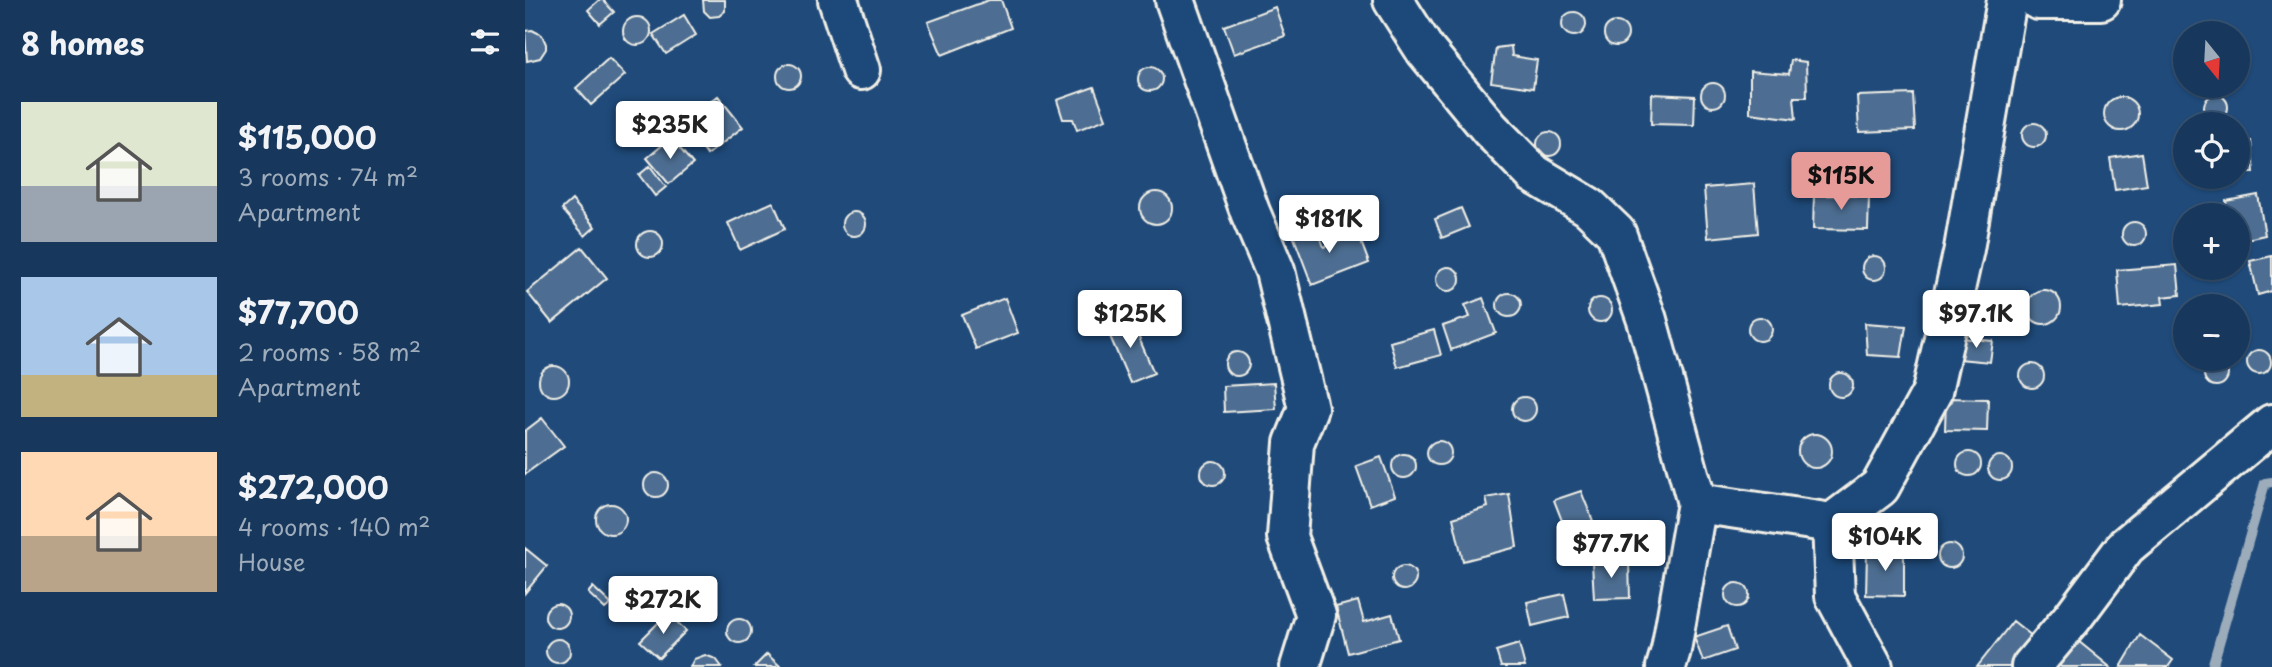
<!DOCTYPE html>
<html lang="en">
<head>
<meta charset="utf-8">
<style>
	body { margin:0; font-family:"Playpen Sans",sans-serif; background:#244365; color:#f1f3f6; height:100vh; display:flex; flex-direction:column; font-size:26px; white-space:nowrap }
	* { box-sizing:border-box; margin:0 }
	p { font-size:23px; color:#9eacbb }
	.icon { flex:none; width:38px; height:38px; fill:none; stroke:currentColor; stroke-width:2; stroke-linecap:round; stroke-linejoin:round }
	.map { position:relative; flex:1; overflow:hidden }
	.panel { display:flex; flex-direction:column; background:#17385c; width:525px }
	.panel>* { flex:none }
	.needle { width:46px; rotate:162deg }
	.controls { position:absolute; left:1648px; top:21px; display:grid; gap:14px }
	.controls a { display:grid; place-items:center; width:77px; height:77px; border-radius:50%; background:#17385c; box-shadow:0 2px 5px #0004,0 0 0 2px #365272; font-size:35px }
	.price { position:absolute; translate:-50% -60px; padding:0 16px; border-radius:7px; background:#fff; color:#222; font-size:23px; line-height:46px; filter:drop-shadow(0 2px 4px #0008) }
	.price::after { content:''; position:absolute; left:50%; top:42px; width:21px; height:16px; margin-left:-10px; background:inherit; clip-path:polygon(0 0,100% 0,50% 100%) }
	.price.active { background:#e69b98; color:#111 }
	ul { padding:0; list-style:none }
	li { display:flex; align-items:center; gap:21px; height:175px; padding:0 21px }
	li span { display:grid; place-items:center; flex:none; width:196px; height:140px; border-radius:0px; color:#555 }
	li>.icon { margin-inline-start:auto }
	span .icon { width:84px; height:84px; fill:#fffc; stroke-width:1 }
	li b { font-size:30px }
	h2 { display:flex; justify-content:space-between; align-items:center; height:84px; padding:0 21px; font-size:30px }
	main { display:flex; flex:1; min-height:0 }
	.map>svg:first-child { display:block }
</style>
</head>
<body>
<main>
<section class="panel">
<h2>8 homes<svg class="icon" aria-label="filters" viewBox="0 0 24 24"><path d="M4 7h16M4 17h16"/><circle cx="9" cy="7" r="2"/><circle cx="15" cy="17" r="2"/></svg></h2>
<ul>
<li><span style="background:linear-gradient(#dfe7d0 60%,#9aa5b1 0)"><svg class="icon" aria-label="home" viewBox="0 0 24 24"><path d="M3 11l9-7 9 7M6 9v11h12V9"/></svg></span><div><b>$115,000</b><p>3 rooms · 74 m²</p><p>Apartment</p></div></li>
<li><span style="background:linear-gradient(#a9c7e8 70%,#c2b280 0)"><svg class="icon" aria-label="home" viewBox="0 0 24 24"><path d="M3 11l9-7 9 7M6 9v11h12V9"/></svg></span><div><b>$77,700</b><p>2 rooms · 58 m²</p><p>Apartment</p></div></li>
<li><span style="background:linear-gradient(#ffd9b3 60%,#b9a48a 0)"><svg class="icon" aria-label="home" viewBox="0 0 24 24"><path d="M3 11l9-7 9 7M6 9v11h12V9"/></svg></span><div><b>$272,000</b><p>4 rooms · 140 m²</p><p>House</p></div></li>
</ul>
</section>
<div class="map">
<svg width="1747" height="667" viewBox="0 0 1747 667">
	<rect width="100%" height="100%" fill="#1f4a7a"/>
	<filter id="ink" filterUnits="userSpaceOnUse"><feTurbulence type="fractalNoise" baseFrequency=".0143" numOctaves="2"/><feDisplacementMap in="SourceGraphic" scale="14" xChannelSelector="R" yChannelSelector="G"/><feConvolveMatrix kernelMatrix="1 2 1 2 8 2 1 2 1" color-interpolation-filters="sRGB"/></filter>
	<g filter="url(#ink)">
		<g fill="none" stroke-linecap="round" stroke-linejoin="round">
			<path stroke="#9cacbb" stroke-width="10" d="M 1687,667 L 1740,483 L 1747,482"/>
		</g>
		<path fill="#4d6e92" stroke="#f4f1e8" stroke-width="2" d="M 74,0 L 78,0 L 89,12 L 75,24 L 63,10 Z
			M 178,0 L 200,0 L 200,11 L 194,16 L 185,17 L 179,11 Z
			M 464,0 L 476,0 L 486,28 L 417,55 L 403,22 Z
			M 750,7 L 760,36 L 709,54 L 699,26 Z
			M1037 24a12 12 0 1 1 24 0a12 12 0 1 1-24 0Z
			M 159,15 L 171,35 L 141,54 L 128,34 Z
			M98 31a14 14 0 1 1 28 0a14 14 0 1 1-28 0Z
			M1079 34a12 12 0 1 1 24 0a12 12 0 1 1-24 0Z
			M 7,30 L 17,35 L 21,44 L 21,49 L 15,58 L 2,61 L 0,31 Z
			M 986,46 L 987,56 L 1012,60 L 1008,88 L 966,82 L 971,48 Z
			M 84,58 L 100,75 L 66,105 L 51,88 Z
			M 1266,60 L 1281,62 L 1282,97 L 1269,97 L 1271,119 L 1225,113 L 1225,71 L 1264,74 Z
			M252 76a12 12 0 1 1 24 0a12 12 0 1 1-24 0Z
			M613 79a12 12 0 1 1 24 0a12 12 0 1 1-24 0Z
			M1176 95a12 12 0 1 1 24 0a12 12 0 1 1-24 0Z
			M 569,87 L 581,119 L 552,130 L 548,119 L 538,119 L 532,100 Z
			M 1127,94 L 1170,96 L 1169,125 L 1126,124 Z
			M 1388,94 L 1390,130 L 1334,132 L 1332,96 Z
			M1679 107a12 12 0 1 1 24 0a12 12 0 1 1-24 0Z
			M 193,96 L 218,127 L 182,155 L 158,123 Z
			M1579 114a17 17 0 1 1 34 0a17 17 0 1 1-34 0Z
			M1497 135a12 12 0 1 1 24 0a12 12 0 1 1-24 0Z
			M1012 144a12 12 0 1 1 24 0a12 12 0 1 1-24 0Z
			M 146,138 L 168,164 L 144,184 L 122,158 Z
			M 1726,141 L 1729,172 L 1713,173 L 1713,142 Z
			M 1617,153 L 1622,185 L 1590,190 L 1585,158 Z
			M 125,166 L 141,187 L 130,196 L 114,175 Z
			M 1229,184 L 1233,233 L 1183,238 L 1179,188 Z
			M615 208a16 16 0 1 1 32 0a16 16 0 1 1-32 0Z
			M 1289,195 L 1344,196 L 1343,230 L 1288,229 Z
			M 1733,195 L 1740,235 L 1713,241 L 1713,215 L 1703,215 L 1701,201 Z
			M 47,200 L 70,227 L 60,236 L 37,209 Z
			M 248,202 L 260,229 L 215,250 L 203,223 Z
			M 936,208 L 944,227 L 917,238 L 910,219 Z
			M317 224a12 12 0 1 1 24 0a12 12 0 1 1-24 0Z
			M1597 234a12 12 0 1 1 24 0a12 12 0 1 1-24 0Z
			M 791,226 L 799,247 L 833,234 L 844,263 L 787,285 L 768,235 Z
			M112 244a13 13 0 1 1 26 0a13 13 0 1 1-26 0Z
			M 57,247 L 82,278 L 27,323 L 2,292 Z
			M1337 268a12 12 0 1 1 24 0a12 12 0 1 1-24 0Z
			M 1747,256 L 1747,291 L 1733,295 L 1725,261 Z
			M 1652,265 L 1655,295 L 1637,297 L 1638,304 L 1595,308 L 1592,270 Z
			M911 279a12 12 0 1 1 24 0a12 12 0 1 1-24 0Z
			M1502 307a17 17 0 1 1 34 0a17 17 0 1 1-34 0Z
			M972 305a12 12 0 1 1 24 0a12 12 0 1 1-24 0Z
			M1063 310a12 12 0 1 1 24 0a12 12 0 1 1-24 0Z
			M 480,298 L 493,333 L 451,349 L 437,315 Z
			M 958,298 L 971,333 L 926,350 L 918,326 L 945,317 L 940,305 Z
			M 1488,310 L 1490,329 L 1442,335 L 1439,315 Z
			M1223 329a12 12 0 1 1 24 0a12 12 0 1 1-24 0Z
			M 605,317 L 629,373 L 605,383 L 581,327 Z
			M 1340,323 L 1381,326 L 1376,357 L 1342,355 Z
			M 909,330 L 916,355 L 872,367 L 865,342 Z
			M 1436,338 L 1468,341 L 1465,362 L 1434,359 Z
			M1722 362a12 12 0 1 1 24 0a12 12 0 1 1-24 0Z
			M700 364a12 12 0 1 1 24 0a12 12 0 1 1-24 0Z
			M1679 374a12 12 0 1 1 24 0a12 12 0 1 1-24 0Z
			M1495 376a12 12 0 1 1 24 0a12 12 0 1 1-24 0Z
			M14 381a15 15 0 1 1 30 0a15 15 0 1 1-30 0Z
			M1304 385a12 12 0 1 1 24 0a12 12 0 1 1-24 0Z
			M 749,383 L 751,409 L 699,412 L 698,386 Z
			M987 409a12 12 0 1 1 24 0a12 12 0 1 1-24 0Z
			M 1421,398 L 1463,399 L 1462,431 L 1420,430 Z
			M 17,418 L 39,446 L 0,474 L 0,431 Z
			M1273 451a17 17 0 1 1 34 0a17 17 0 1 1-34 0Z
			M902 453a12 12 0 1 1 24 0a12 12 0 1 1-24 0Z
			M1432 464a12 12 0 1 1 24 0a12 12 0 1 1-24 0Z
			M867 466a12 12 0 1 1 24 0a12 12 0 1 1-24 0Z
			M1463 468a12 12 0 1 1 24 0a12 12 0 1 1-24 0Z
			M 856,457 L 870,496 L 845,505 L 831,466 Z
			M676 473a12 12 0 1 1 24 0a12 12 0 1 1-24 0Z
			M119 485a12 12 0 1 1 24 0a12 12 0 1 1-24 0Z
			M 1056,491 L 1068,521 L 1041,531 L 1029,500 Z
			M 984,494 L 992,547 L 938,561 L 928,518 L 963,507 L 961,498 Z
			M71 519a15 15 0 1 1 30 0a15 15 0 1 1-30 0Z
			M1413 556a12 12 0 1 1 24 0a12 12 0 1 1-24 0Z
			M 0,548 L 22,566 L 0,593 Z
			M 1342,551 L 1379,551 L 1379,596 L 1341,595 Z
			M 1104,562 L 1105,598 L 1069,599 L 1067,563 Z
			M867 578a12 12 0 1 1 24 0a12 12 0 1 1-24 0Z
			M141 591a12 12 0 1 1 24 0a12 12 0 1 1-24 0Z
			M1200 595a12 12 0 1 1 24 0a12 12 0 1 1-24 0Z
			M 68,587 L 86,604 L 80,609 L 63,593 Z
			M 1039,594 L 1044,617 L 1007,626 L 1002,602 Z
			M 833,601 L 839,622 L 867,614 L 874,639 L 823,653 L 811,607 Z
			M20 616a12 12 0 1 1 24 0a12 12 0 1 1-24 0Z
			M 143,613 L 161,631 L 134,658 L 115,641 Z
			M202 631a12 12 0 1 1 24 0a12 12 0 1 1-24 0Z
			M 1488,621 L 1512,640 L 1491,667 L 1452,667 Z
			M 1202,626 L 1210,650 L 1178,661 L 1169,637 Z
			M 1542,632 L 1585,667 L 1536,667 L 1524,658 Z
			M 1615,635 L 1648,660 L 1643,667 L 1596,667 Z
			M21 651a12 12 0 1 1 24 0a12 12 0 1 1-24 0Z
			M 994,644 L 1000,667 L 976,667 L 971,651 Z
			M 242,654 L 256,667 L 229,667 Z
			M 180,655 L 191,659 L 197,667 L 165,667 L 169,659 Z"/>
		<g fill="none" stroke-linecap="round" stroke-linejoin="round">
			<g stroke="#f4f1e8" stroke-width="44">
				<path id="minor" d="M 313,0 L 336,70
					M 650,0 L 725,212 L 750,271 L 783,408 L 769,443 L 762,537 L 791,615 L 775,667
					M 868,0 L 900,50 L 965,129 L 1009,174 L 1064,207 L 1091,233 L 1122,320 L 1172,503 L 1146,650 L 1141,667
					M 1513,0 L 1576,0
					M 1172,503 L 1307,523
					M 1348,667 L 1310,596 L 1307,523 L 1355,487 L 1407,392 L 1439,249 L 1482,0
					M 1506,667 L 1548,617 L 1601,546 L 1747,424"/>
			</g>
			<use href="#minor" stroke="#1f4a7a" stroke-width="38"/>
		</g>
	</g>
</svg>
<div class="controls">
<a><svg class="needle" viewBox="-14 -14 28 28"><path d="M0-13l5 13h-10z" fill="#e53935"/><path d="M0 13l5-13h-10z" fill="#9eacbb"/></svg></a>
<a><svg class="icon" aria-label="locate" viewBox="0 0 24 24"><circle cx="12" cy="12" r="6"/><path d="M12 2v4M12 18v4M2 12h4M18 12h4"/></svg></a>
<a>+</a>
<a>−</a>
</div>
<b class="price" style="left:145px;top:161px">$235K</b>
<b class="price active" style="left:1316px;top:212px">$115K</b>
<b class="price" style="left:804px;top:255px">$181K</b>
<b class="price" style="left:605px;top:350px">$125K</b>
<b class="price" style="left:1451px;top:350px">$97.1K</b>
<b class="price" style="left:1360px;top:573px">$104K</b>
<b class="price" style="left:1086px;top:580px">$77.7K</b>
<b class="price" style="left:138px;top:636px">$272K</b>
</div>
</main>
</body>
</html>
